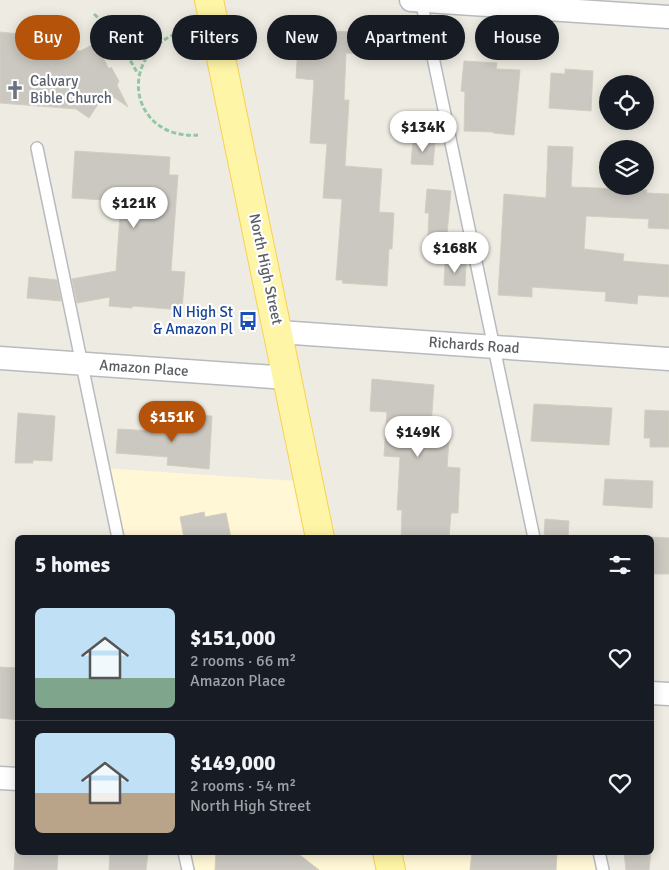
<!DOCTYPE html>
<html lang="en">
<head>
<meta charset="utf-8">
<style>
	body { margin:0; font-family:Signika,sans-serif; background:#20242c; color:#f1f3f6; height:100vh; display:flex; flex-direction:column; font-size:19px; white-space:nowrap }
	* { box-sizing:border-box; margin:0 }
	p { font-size:16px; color:#9ea1a6 }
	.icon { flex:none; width:28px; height:28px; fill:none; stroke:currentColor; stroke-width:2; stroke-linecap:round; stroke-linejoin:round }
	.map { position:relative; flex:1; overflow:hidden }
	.details { position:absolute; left:15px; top:535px; width:639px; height:320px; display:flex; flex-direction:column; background:#171b24; border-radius:8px; box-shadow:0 2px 12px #0003 }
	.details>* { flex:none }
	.guide { position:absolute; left:15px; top:15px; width:640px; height:45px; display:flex; gap:10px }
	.buttons { position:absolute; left:599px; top:75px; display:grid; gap:10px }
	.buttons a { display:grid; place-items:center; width:55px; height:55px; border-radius:50%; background:#171b24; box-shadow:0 2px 12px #0003; font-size:25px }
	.price { position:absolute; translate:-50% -42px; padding:0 11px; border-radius:18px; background:#fff; color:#222; font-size:16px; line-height:32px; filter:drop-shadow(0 1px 2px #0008) }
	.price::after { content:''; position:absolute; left:50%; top:30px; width:15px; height:11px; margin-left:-8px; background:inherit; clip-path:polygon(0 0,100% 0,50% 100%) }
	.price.current { background:#b45309; color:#fff }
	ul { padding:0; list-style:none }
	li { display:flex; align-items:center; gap:15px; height:125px; padding:0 20px }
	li+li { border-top:1px solid #363941 }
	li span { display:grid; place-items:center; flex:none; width:140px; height:100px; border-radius:8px; color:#555 }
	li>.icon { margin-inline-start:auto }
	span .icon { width:60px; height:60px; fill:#fffc; stroke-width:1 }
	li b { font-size:21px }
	h2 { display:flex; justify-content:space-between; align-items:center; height:60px; padding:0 20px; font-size:21px }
	.tag { padding:0 18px; border-radius:22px; background:#171b24; box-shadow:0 2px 12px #0003; font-size:18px; line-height:45px }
	.tag.current { background:#b45309; color:#fff }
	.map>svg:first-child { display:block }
</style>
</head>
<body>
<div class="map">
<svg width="669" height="870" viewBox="0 0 669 870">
	<rect width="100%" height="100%" fill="#eeece2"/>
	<path fill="#fff7d6" d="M 102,468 L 312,482 L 324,537 L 116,537 Z
		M 605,852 L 609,870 L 184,870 L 181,853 Z"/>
	<path fill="#cbc8c1" stroke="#d3cec0" d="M 299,29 L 369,33 L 368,54 L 346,53 L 344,100 L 349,100 L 345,166 L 382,169 L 379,212 L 394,213 L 392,249 L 389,249 L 387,286 L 342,283 L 343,280 L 336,280 L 342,199 L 323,198 L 327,144 L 310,143 L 314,80 L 296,78 Z
		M 0,32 L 20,34 L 19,47 L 80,51 L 96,43 L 109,69 L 111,67 L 119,81 L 117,85 L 128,107 L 106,92 L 89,118 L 76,109 L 0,103 Z
		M 464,61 L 497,63 L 496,69 L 520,70 L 514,135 L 493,133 L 493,132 L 464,131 L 465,92 L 461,91 Z
		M 565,69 L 593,71 L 591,111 L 549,108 L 551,73 L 565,74 Z
		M 413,141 L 435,143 L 433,165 L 411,164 Z
		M 548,146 L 573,147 L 571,187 L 647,190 L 646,193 L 669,194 L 669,229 L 648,228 L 649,219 L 586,216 L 584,249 L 624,254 L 623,261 L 669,265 L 669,297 L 638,295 L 637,304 L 605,301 L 606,292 L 532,287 L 532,297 L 498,295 L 504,194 L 546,198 Z
		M 75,151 L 170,157 L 169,175 L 178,175 L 171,271 L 185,272 L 182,310 L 133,306 L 132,308 L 109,306 L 110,297 L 77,303 L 72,279 L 116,271 L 121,201 L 72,198 Z
		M 427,189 L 451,191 L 445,255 L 427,254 L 429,213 L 425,213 Z
		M 445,263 L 466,264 L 465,286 L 444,285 Z
		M 29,277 L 57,280 L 61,301 L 27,298 Z
		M 372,379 L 434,385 L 431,426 L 450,427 L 447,467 L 460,468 L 458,513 L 451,513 L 449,538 L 401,538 L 402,510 L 397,510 L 400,457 L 384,456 L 387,412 L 370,411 Z
		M 534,404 L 612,408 L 609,445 L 531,441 Z
		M 645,410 L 669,411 L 669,447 L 650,447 L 650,438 L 644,438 Z
		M 18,413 L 55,416 L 52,461 L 33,460 L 33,463 L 15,463 Z
		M 192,415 L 212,416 L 209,469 L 167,465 L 168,457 L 116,453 L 118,429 L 170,432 L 171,419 L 192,421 Z
		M 605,479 L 653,481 L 652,508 L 603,505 Z
		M 204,512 L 205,517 L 226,513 L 231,538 L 184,538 L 180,517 Z
		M 545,519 L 569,521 L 568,538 L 544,538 Z
		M 651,537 L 669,538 L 669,574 L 651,574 Z
		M 0,667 L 18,668 L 18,720 L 0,718 Z
		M 15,852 L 58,852 L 57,870 L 14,870 Z
		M 110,852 L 148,852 L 146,870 L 109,870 Z
		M 216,852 L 296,852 L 319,870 L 215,870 Z
		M 472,852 L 557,852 L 556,870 L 470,870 Z
		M 624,852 L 651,852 L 649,870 L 626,870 Z"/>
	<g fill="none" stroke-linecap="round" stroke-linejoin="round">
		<g stroke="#b7babf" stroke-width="14">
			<path id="lane" d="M 421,0 L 534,538
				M 37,148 L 118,538
				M 184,852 L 188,870
				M 599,852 L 603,870"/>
		</g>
		<g stroke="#b7babf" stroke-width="25">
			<path id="street" d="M 411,0 L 669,17
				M 279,332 L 669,359
				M 0,358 L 288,378
				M 651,693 L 669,694
				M 0,778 L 18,779"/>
		</g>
		<g stroke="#f9d14f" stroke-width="30">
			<path id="primary" d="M 209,0 L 320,538
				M 387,852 L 391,870"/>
		</g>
		<path stroke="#94c6a5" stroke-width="3" stroke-dasharray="5 2.5" stroke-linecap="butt" d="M 94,14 L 114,32 L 138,74
			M 175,34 C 115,61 133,140 198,135"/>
		<use href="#lane" stroke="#fff" stroke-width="11"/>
		<use href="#street" stroke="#fff" stroke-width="22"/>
		<use href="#primary" stroke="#fff5a6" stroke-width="28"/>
	</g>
	<defs>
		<g id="church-bare" transform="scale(1.5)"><path d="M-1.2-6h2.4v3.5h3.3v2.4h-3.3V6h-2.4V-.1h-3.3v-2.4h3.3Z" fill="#6b7280" stroke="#fff" stroke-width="2.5" paint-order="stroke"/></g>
		<g id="bus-bare" transform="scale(1.5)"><path d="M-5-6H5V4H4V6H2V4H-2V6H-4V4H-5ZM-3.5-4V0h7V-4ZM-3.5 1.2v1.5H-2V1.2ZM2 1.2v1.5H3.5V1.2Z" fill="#1a4fb4" stroke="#fff" stroke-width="2.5" paint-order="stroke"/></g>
	</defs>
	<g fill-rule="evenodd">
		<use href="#church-bare" x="15" y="90"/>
		<use href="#bus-bare" x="248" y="321"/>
	</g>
	<g text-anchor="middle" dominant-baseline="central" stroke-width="4.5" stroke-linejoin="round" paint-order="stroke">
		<g font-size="15" fill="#5b616d" stroke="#fff" text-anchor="start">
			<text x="30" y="81">Calvary<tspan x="30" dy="17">Bible Church</tspan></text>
		</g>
		<g font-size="15" fill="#5a5e63" stroke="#fff">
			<text transform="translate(266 269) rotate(78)">North High Street</text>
			<text transform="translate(474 345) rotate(4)">Richards Road</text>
			<text transform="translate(144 368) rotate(4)">Amazon Place</text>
		</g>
		<g font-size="15" fill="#164399" stroke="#fff" text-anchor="end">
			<text x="233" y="312">N High St<tspan x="233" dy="17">&amp; Amazon Pl</tspan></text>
		</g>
	</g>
</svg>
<div class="buttons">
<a><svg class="icon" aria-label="locate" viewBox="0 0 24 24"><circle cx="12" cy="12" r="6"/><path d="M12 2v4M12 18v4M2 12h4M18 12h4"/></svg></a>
<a><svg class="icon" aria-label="layers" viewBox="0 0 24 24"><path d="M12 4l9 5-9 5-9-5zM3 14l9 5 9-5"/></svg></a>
</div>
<b class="price" style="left:423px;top:153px">$134K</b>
<b class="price" style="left:134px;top:229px">$121K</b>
<b class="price" style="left:455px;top:274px">$168K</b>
<b class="price current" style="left:172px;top:443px">$151K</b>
<b class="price" style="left:418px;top:458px">$149K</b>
<div class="guide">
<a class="tag current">Buy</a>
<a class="tag">Rent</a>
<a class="tag">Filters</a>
<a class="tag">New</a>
<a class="tag">Apartment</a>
<a class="tag">House</a>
</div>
<section class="details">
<h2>5 homes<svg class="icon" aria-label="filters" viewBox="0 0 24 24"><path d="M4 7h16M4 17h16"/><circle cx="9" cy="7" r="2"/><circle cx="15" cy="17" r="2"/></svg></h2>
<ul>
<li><span style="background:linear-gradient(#bfe0f5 70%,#7fa58c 0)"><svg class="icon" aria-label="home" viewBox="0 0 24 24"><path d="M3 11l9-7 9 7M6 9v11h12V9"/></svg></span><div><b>$151,000</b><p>2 rooms · 66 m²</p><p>Amazon Place</p></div><svg class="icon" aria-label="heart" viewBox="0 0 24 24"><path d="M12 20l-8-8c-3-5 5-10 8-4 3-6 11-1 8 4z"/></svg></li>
<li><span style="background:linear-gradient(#bfe0f5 60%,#b9a48a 0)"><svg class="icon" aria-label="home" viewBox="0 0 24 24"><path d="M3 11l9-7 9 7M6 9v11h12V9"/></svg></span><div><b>$149,000</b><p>2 rooms · 54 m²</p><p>North High Street</p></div><svg class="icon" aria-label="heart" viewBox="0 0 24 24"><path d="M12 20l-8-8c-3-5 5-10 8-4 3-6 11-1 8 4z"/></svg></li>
</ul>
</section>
</div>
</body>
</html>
